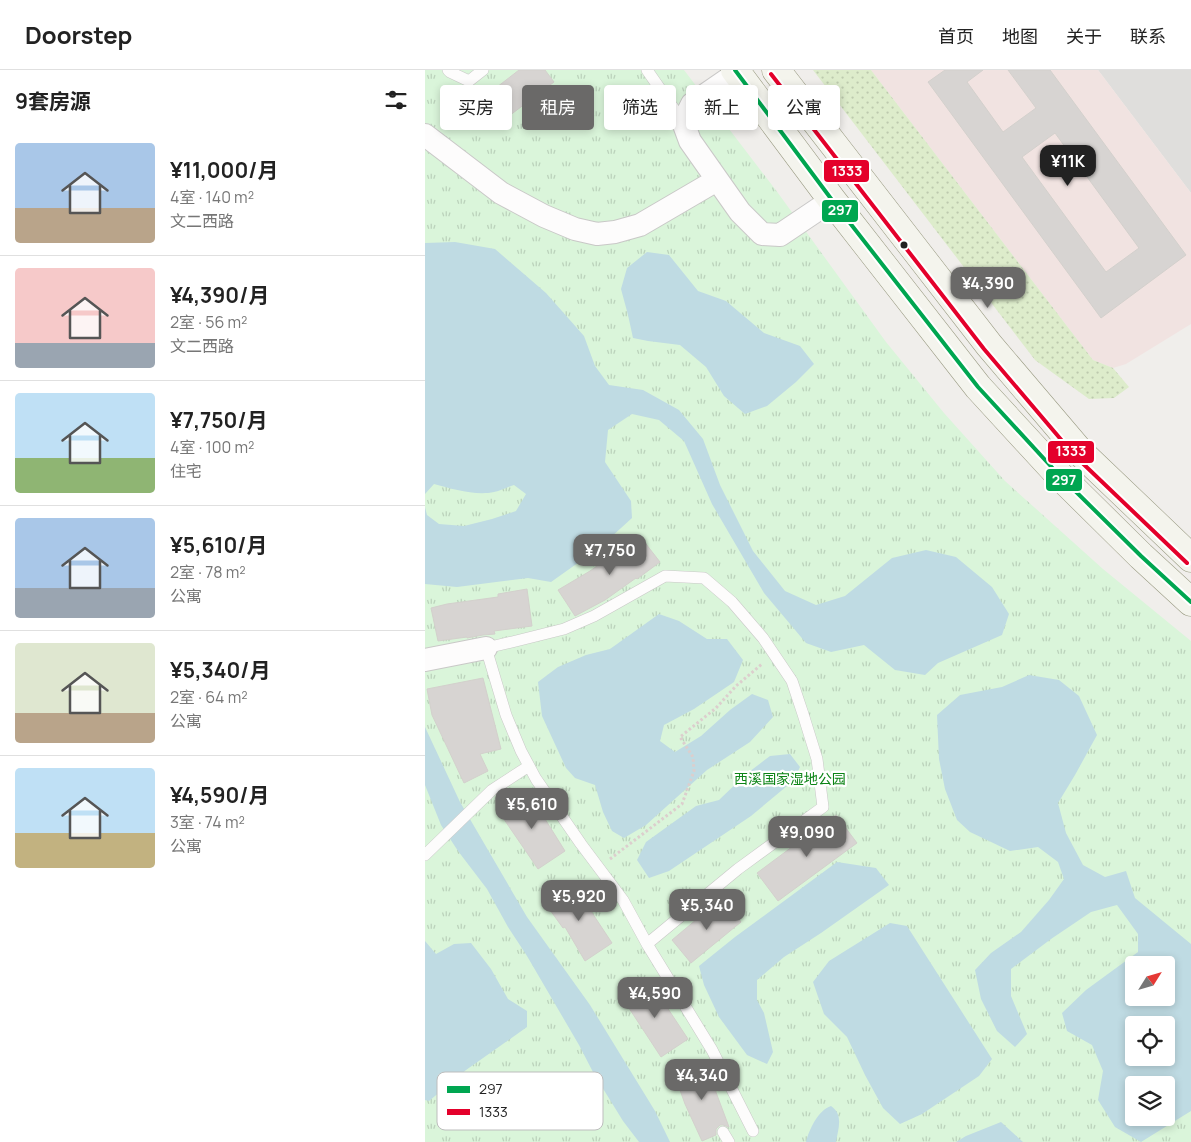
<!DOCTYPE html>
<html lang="zh">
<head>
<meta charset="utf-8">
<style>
	body { margin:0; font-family:Manrope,"Noto Sans SC",sans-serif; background:#f2f2f2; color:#222; height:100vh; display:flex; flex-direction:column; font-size:19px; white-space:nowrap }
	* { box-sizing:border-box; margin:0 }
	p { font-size:16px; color:#767676 }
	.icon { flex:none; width:28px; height:28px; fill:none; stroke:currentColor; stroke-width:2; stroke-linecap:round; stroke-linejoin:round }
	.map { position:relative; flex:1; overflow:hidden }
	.side { display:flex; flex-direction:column; background:#fff; width:425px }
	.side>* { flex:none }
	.banner { position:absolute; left:15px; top:15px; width:475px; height:45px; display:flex; gap:10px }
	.needle { width:32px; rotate:53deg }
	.tools { position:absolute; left:700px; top:886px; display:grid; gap:10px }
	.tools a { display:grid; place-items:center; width:50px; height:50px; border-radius:5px; background:#fff; box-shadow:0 2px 8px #0003; font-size:25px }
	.price { position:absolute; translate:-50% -42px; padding:0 11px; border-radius:10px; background:#6a6968; color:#fff; font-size:16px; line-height:32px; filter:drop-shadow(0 1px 2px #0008) }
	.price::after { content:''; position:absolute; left:50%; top:30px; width:15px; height:11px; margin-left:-8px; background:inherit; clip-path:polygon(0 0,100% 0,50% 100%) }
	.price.current { background:#222; color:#fff }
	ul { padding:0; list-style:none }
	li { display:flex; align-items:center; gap:15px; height:125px; padding:0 15px }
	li+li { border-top:1px solid #e0e0e0 }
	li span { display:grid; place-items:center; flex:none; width:140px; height:100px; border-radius:5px; color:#555 }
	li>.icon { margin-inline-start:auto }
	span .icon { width:60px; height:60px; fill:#fffc; stroke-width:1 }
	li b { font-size:21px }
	h2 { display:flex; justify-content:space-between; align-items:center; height:60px; padding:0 15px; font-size:21px }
	.pill { padding:0 18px; border-radius:5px; background:#fff; box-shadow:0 2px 8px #0003; font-size:18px; line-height:45px }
	.pill.current { background:#6a6968; color:#fff }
	header { display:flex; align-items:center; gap:30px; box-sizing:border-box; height:70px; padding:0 25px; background:#fff; border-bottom:1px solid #e0e0e0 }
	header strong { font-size:24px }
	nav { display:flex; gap:28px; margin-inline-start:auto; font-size:18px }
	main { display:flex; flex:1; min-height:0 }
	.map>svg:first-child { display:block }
</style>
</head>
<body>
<header>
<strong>Doorstep</strong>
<nav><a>首页</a><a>地图</a><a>关于</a><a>联系</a></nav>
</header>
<main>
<section class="side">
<h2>9套房源<svg class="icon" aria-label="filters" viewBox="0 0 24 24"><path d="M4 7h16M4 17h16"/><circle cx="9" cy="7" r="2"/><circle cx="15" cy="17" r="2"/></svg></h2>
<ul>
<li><span style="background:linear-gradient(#a9c7e8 65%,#b9a48a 0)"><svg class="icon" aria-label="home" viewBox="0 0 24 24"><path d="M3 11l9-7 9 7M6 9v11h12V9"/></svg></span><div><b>¥11,000/月</b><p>4室 · 140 m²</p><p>文二西路</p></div></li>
<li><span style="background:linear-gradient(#f6c9c9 75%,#9aa5b1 0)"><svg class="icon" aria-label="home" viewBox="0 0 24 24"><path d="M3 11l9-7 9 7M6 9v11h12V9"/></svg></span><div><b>¥4,390/月</b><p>2室 · 56 m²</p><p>文二西路</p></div></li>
<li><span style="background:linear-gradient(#bfe0f5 65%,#8fb573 0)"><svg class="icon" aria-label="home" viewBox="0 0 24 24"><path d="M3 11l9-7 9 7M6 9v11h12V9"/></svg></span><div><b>¥7,750/月</b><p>4室 · 100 m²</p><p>住宅</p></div></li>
<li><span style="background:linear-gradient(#a9c7e8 70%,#9aa5b1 0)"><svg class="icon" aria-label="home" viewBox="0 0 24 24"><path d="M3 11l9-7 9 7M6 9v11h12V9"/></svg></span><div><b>¥5,610/月</b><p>2室 · 78 m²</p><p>公寓</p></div></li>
<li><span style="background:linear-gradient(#dfe7d0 70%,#b9a48a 0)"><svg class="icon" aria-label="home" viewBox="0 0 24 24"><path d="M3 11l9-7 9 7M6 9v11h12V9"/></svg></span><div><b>¥5,340/月</b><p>2室 · 64 m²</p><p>公寓</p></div></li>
<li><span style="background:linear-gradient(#bfe0f5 65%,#c2b280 0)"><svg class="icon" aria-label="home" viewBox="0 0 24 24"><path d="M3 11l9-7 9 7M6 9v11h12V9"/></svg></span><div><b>¥4,590/月</b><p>3室 · 74 m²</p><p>公寓</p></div></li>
</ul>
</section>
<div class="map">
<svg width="766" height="1072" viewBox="0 0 766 1072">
	<defs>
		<pattern id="grass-dots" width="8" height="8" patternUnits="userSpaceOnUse" patternTransform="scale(1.25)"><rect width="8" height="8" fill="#ddeccb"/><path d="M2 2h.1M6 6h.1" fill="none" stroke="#bdcaae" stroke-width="1.8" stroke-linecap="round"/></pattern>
		<pattern id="park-tufts" width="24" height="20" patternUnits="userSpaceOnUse" patternTransform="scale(1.25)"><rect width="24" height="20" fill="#daf5da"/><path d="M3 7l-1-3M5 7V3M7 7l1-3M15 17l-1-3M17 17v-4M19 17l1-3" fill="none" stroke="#bbd2bb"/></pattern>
	</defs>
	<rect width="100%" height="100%" fill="#f0eeeb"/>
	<path fill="#dfdedc" d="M 673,0 L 766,0 L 766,123 Z"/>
	<path fill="#f1e3e1" d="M 446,0 L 673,0 L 766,123 L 766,254 L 701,294 L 688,298 L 668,290 Z"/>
	<path fill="url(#grass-dots)" d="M 388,0 L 446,0 L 668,290 L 688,298 L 704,317 L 689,328 L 664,329 L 610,290 Z"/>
	<path fill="url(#park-tufts)" fill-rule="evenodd" d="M 0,0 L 259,0 L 353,123 L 461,272 L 519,343 L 580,411 L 678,499 L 766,571 L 766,1072 L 0,1072 ZM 709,895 L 741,895 L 741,928 L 709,928 ZM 709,955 L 741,955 L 741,988 L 709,988 ZM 709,1015 L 741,1015 L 741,1048 L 709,1048 Z"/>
	<path fill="#bfdbe3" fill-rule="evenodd" d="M 30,172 L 70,179 L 121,223 L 159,266 L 170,296 L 184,315 L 218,320 L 254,340 L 278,369 L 295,415 L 328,481 L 360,521 L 391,535 L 420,526 L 467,488 L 501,480 L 531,487 L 567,517 L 584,544 L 577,565 L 513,593 L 500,605 L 470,600 L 439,575 L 406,582 L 381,573 L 339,523 L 287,434 L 259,371 L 234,350 L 207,344 L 183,360 L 180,392 L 206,431 L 207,448 L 174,478 L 126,512 L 103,508 L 32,517 L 0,514 L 0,437 L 2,445 L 14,454 L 39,456 L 67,449 L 91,441 L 101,424 L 89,415 C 82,417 76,421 69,422 C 51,426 27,419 9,414 L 0,424 L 0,173 Z
		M 222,182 L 244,185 L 273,221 L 301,231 L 339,263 L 375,276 L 389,294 L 371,312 L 342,336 L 320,344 L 299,326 L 281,297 L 255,275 L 223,271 L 208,268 L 203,245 L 196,219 L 202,198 Z
		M 234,544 L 254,551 L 282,569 L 302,569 L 318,590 L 309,612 L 269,639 L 239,655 L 235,671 L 250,682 L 276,666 L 305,640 L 327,624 L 343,630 L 348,647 L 325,672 L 282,700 L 221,755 L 199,768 L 187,761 L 178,742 L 170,715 L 150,708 L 141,698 L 117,646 L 113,612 L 133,597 L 161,585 L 185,579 Z
		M 604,605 L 634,610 L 654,626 L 672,665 L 650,705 L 633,733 L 641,763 L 658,795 L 680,807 L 701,801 L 710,828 L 766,874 L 766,1041 L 716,1072 L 690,1057 L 673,1030 L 678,1001 L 667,975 L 642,961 L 637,943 L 661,920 L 713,882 L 713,864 L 692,835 L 666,842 L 626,869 L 586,899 L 586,926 L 602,964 L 590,977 L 572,961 L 556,929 L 550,900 L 566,883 L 596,862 L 624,830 L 639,809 L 633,792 L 613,777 L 585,781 L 545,762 L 532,750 L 520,719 L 514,689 L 512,645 L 535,625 L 577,617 ZM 709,895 L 741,895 L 741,928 L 709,928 ZM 709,955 L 741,955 L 741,988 L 709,988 ZM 709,1015 L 741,1015 L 741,1048 L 709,1048 Z
		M 0,657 L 35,732 L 102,847 L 165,935 L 230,1041 L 245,1072 L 214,1072 L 198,1051 L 169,1004 L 154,975 L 102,886 L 83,857 L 62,819 L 33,781 L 16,755 L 0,715 Z
		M 365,684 L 375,697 L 368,711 L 326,746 L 244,801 L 224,808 L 212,790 L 221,772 L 271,736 L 294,730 L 320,705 L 345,686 Z
		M 412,792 L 451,798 L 464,815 L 396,863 L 359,887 L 332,910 L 332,930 L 339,943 L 348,982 L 342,994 L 322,985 L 294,947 L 279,915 L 274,896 L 310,867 Z
		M 465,853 L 482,856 L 567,989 L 554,1006 L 497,1044 L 475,1054 L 458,1038 L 440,1005 L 422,967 L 399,944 L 388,912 L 404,891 Z
		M 0,871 L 11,884 L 29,874 L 46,873 L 66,899 L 83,929 L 102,941 L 102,957 L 41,1000 L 4,1031 L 0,1030 Z
		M 406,1036 C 419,1045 413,1059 411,1072 L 381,1072 C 384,1060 393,1040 406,1036 Z
		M 576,1052 L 598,1072 L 531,1072 L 541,1066 Z"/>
	<path fill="#d7d4d2" stroke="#d3d0cc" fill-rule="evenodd" d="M 94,0 L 120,0 L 129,12 L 72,55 L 54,31 Z
		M 520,0 L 558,0 L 542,12 L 578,62 L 611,38 L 583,0 L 625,0 L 761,185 L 676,248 L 503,12 ZM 630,63 L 714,178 L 681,202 L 597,87 Z
		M 214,465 L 235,492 L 212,509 L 211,508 L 180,530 L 150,546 L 133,520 L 165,501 L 192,482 L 191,480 Z
		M 102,519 L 107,556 L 69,561 L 70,564 L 58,565 L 42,568 L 42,567 L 13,571 L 6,538 L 22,534 L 73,527 L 73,524 Z
		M 58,608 L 76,679 L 55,684 L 63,701 L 39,713 L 7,645 L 2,619 Z
		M 101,722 L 121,748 L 120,749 L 140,781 L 113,799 L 74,742 Z
		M 411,745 L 432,773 L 353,831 L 332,803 L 383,765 L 384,767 Z
		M 148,814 L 187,873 L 160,891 L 140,857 L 138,858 L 120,833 Z
		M 297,828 L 316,852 L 266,893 L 247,870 Z
		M 224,910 L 263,969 L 236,987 L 198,929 Z
		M 280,993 L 304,1057 L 298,1055 L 295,1055 L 291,1059 L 291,1065 L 277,1071 L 260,1034 L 250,1006 Z"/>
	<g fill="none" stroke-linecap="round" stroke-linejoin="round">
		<g stroke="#c9c8c7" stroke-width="12">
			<path id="lane" d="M 23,0 L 25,2 L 44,11 L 58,0
				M 222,0 L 258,52
				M 0,785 L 67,720 L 104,696
				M 222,874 L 313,799 L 398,737 L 392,689 L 378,644 L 367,611 L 338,568 L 307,532 L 279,508 L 240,506 L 169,546 L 139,559 L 87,572 L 61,578 L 81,645 L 96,681 L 111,709 L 156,774 L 198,830 L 222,874 L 287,980 L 328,1061
				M 298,1062 L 304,1072"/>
		</g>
		<g stroke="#c9c8c7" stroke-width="24">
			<path id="street" d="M 312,3 L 267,34 L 258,52 L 265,71 L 315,142 L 337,164 L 355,165 L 407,130
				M 0,65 L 76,123 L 119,146 L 150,159 L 172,164 L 190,162 L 215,155 L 292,110
				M 0,590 L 61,578"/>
		</g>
		<g stroke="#999a82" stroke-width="29">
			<path id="secondary" d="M 310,0 L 407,130 L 553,317 L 633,404 L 716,486 L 766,532
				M 351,0 L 564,275 L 655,382 L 766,488"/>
		</g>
		<path stroke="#dccecd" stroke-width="3" stroke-dasharray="2.5 2.5" stroke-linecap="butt" d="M 185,789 L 257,734 L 269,701 L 268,687 L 255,667 L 291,638 L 311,616 L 337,594"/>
		<use href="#lane" stroke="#fdfcfc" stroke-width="11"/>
		<use href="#street" stroke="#fdfcfc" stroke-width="22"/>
		<use href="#secondary" stroke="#f4f4ed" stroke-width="28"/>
		<g stroke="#fff" stroke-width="8">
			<path id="bus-1" d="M 310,0 L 407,130 L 553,317 L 633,404 L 716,486 L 766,532"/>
		</g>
		<g stroke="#fff" stroke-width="8">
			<path id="bus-2" d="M 346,4 L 559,279 L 650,386 L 762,493"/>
		</g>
		<use href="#bus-1" stroke="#00a651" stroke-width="4"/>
		<use href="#bus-2" stroke="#e4002b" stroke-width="4"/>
	</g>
	<circle fill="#222" stroke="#fff" stroke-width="2" cx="479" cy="175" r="4.5"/>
	<g text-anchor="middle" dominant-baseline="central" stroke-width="4.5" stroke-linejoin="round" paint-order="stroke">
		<g font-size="14" fill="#0c8416" stroke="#fff">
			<text x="365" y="708">西溪国家湿地公园</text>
		</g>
	</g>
	<rect x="12" y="1002" width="166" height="58" rx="8" fill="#fff" stroke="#bdbdbd" stroke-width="1"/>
	<rect x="22" y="1016" width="23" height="7" fill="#00a651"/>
	<rect x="22" y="1039" width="23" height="6" fill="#e4002b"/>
	<g font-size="14" fill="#222">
		<text x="54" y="1024">297</text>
		<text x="54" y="1047">1333</text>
	</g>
	<g stroke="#fff" stroke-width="2">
		<rect x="398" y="89" width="47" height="24" rx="5" fill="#e4002b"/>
		<rect x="396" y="129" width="38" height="24" rx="5" fill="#00a651"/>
		<rect x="622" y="370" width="48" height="24" rx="5" fill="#e4002b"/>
		<rect x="620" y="398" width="38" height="24" rx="5" fill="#00a651"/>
	</g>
	<g font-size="14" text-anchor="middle" font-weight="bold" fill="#fff">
		<text x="422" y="106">1333</text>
		<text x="415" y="145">297</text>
		<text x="646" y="386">1333</text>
		<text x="639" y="415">297</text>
	</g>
</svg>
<div class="tools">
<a><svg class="needle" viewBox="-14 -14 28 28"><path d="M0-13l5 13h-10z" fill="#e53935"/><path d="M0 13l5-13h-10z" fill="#767676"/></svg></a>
<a><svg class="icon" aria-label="locate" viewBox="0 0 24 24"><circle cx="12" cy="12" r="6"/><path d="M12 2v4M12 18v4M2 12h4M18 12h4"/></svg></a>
<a><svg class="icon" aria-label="layers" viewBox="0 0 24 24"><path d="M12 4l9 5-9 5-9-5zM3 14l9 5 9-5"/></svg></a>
</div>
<b class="price current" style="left:643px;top:117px">¥11K</b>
<b class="price" style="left:563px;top:239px">¥4,390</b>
<b class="price" style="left:185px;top:506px">¥7,750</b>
<b class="price" style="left:107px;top:760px">¥5,610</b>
<b class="price" style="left:382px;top:788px">¥9,090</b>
<b class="price" style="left:154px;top:852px">¥5,920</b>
<b class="price" style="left:282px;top:861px">¥5,340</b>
<b class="price" style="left:230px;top:949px">¥4,590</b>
<b class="price" style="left:277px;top:1031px">¥4,340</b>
<div class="banner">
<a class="pill">买房</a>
<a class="pill current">租房</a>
<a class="pill">筛选</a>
<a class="pill">新上</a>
<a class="pill">公寓</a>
</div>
</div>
</main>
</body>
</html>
